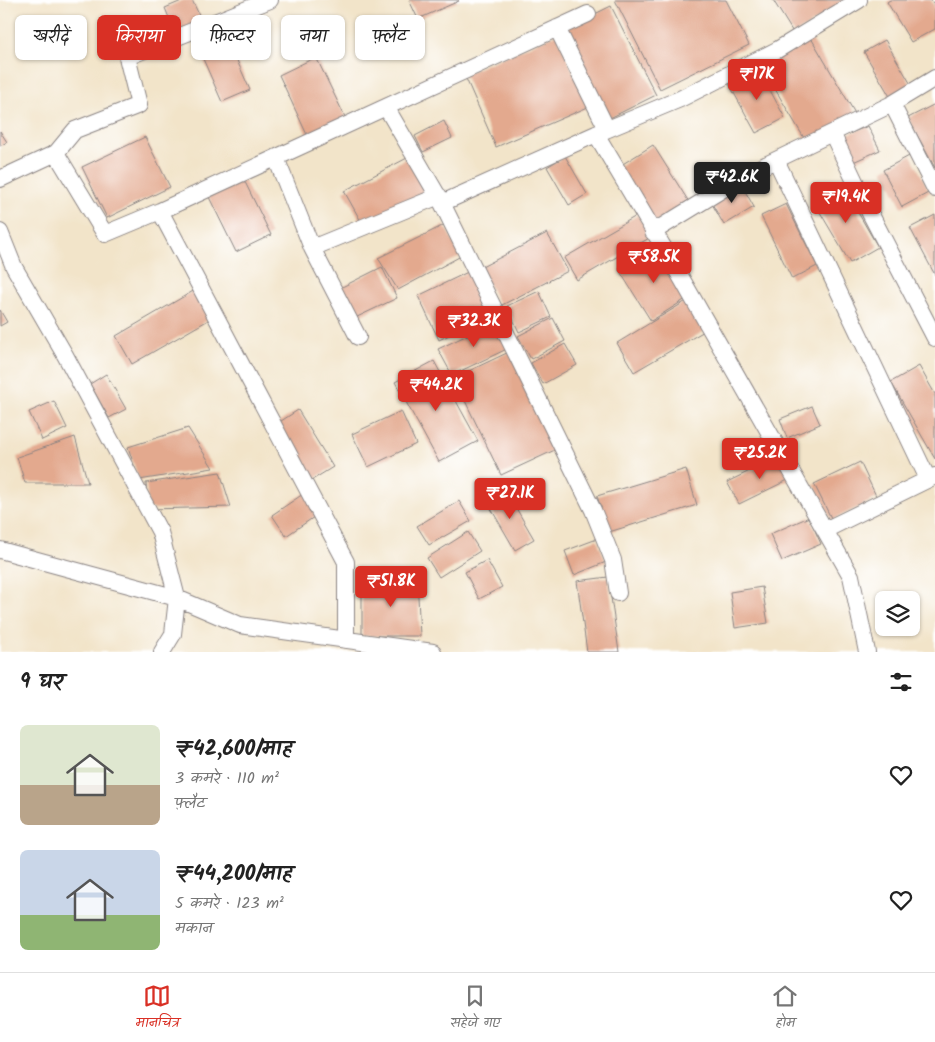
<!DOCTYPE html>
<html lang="hi">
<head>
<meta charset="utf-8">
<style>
	body { margin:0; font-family:Kalam,"Playpen Sans Deva",sans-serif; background:#f6f6f6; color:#222; height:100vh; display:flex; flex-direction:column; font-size:19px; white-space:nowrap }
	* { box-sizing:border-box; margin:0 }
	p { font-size:16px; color:#767676 }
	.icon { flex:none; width:28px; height:28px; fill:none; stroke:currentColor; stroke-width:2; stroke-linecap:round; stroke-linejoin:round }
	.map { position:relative; height:652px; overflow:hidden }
	.details { display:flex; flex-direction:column; background:#fff; flex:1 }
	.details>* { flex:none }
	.hud { position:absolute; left:15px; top:15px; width:500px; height:45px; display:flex; gap:10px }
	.buttons { position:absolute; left:875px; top:591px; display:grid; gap:10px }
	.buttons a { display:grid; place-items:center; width:45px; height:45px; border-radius:8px; background:#fff; box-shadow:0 1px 4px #0004; font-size:25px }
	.price { position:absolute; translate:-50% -42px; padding:0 11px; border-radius:5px; background:#d93025; color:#fff; font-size:16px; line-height:32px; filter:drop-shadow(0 1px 2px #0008) }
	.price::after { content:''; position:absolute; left:50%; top:30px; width:15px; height:11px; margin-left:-8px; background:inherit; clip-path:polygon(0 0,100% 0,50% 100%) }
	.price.selected { background:#222; color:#fff }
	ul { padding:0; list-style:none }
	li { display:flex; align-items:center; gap:15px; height:125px; padding:0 20px }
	li span { display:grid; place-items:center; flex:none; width:140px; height:100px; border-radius:8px; color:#555 }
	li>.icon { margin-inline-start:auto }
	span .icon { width:60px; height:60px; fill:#fffc; stroke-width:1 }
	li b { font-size:21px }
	h2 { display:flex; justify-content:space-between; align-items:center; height:60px; padding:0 20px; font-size:21px }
	.tag { padding:0 18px; border-radius:8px; background:#fff; box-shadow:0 1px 4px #0004; font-size:18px; line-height:45px }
	.tag.selected { background:#d93025; color:#fff }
	.tab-bar { display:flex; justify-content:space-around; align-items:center; height:70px; border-top:1px solid #e0e0e0; background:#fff; font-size:14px; color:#767676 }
	.tab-bar a { display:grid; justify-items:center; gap:2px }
	.tab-bar .selected { color:#d93025 }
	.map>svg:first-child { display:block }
</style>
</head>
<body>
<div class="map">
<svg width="935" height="652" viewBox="0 0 935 652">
	<rect width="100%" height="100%" fill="#fff"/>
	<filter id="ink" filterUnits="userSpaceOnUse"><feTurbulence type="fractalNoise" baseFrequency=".02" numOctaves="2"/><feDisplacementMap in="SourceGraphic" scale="10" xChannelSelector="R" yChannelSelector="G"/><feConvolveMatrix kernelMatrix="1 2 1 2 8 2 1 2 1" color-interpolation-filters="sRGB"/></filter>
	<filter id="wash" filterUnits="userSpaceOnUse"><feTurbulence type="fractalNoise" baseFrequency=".0096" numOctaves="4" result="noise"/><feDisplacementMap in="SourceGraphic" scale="20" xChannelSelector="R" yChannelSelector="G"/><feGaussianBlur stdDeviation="1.12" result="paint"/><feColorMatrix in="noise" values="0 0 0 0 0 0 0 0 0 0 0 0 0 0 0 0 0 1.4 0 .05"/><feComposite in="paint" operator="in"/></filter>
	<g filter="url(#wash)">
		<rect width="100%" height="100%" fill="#f2e4c9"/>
		<g id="blocks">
			<path fill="#e3a98e" d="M 184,0 L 192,0 L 203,23 L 176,35 L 165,8 Z
				M 409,0 L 458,0 L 459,1 L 418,19 Z
				M 615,0 L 726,0 L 749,45 L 660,89 Z
				M 773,0 L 841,0 L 843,4 L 794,34 Z
				M 890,0 L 931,0 L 935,7 L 935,29 L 911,42 L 887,2 Z
				M 611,6 L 656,95 L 608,119 L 563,30 Z
				M 224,31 L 250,90 L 222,102 L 196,43 Z
				M 557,34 L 588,107 L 496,147 L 464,74 Z
				M 811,38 L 856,115 L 807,143 L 762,67 Z
				M 885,40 L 913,88 L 892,100 L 864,52 Z
				M 316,57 L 347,121 L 309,139 L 279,75 Z
				M 758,68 L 785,118 L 756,133 L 729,84 Z
				M 935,104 L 935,168 L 908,118 Z
				M 444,121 L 452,138 L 423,152 L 415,136 Z
				M 868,126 L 880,150 L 851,163 L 839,138 Z
				M 0,131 L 7,142 L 0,146 Z
				M 145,137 L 170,187 L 107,218 L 82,167 Z
				M 653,145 L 689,202 L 654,223 L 618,167 Z
				M 911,155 L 930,192 L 902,207 L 883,170 Z
				M 565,156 L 587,194 L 569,205 L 547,167 Z
				M 409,157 L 428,191 L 363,225 L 344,191 Z
				M 242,176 L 271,235 L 236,252 L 207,193 Z
				M 741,184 L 754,207 L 724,225 L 711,202 Z
				M 842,185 L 878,247 L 850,263 L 814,202 Z
				M 786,204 L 817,266 L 792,279 L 761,216 Z
				M 638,215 L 651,237 L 577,280 L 564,258 Z
				M 935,215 L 935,275 L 910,228 Z
				M 444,225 L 461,256 L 398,290 L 378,258 Z
				M 547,233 L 568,271 L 500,306 L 480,268 Z
				M 656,246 L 689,297 L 651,321 L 619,270 Z
				M 382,267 L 397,298 L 355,318 L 340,288 Z
				M 472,270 L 493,314 L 439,340 L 418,296 Z
				M 195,290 L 212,318 L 132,364 L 116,336 Z
				M 539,291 L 551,317 L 519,332 L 507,306 Z
				M 688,300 L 706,330 L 634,372 L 617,343 Z
				M 0,310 L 7,322 L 0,326 Z
				M 553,318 L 565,341 L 531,359 L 518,336 Z
				M 495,322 L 509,348 L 452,375 L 438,349 Z
				M 565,344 L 577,365 L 543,384 L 531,363 Z
				M 511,351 L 557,449 L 501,475 L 454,378 Z
				M 434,361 L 478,441 L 439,462 L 395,382 Z
				M 919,366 L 935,394 L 935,459 L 891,382 Z
				M 106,374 L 126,409 L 109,418 L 90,384 Z
				M 54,401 L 67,428 L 42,440 L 29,412 Z
				M 812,406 L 820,424 L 787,438 L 780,419 Z
				M 298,410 L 333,467 L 312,480 L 278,423 Z
				M 401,411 L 416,444 L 368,467 L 352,434 Z
				M 188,428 L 213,468 L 139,480 L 128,447 Z
				M 75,437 L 88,483 L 25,483 L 17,457 Z
				M 781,456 L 792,478 L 739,504 L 727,482 Z
				M 860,462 L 877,498 L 832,520 L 814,484 Z
				M 686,469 L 697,505 L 609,532 L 597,496 Z
				M 220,472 L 231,507 L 148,509 L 146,483 Z
				M 505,489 L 534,539 L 515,550 L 486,500 Z
				M 306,492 L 320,513 L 286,536 L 272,515 Z
				M 459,501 L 471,521 L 429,545 L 417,526 Z
				M 809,517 L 821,544 L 782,561 L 770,534 Z
				M 468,532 L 480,551 L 439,577 L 427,558 Z
				M 597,539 L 606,562 L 574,575 L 565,551 Z
				M 487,560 L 502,587 L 479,599 L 465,572 Z
				M 417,577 L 420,636 L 362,636 L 362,583 Z
				M 608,577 L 619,652 L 587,652 L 577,581 Z
				M 762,587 L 768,623 L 735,628 L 730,592 Z"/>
		</g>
	</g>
	<g filter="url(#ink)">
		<use href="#blocks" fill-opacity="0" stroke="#8a8382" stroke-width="1"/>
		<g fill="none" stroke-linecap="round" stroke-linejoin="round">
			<g stroke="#8a8382" stroke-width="18">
				<path id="street" d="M 557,28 L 607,129
					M 892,104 L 935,189
					M 386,107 L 442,203 L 593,510 L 613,560 L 618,593
					M 832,133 L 870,213 L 935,338
					M 596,134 L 671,260 L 851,576 L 867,652
					M 56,153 L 75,130 L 139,105 L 127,57 L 270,0
					M 276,158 L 312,248 L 358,337
					M 776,160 L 928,479
					M 0,179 L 56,153 L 105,234 L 160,211 L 346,562 L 346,640
					M 442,203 L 596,134 L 680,99 L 777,50 L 859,0
					M 160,211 L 588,14
					M 0,232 L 14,267 L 65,355 L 160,532 L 177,598 L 173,634 L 162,652
					M 653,232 L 749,173 L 892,104 L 935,78
					M 312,248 L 439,196
					M 825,530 L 935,476
					M 0,550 L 177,598 L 240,625 L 433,652"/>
			</g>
			<use href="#street" stroke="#fff" stroke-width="16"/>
		</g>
	</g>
</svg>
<div class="buttons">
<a><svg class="icon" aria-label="layers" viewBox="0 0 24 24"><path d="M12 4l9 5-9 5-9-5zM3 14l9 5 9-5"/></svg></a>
</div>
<b class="price" style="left:757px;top:101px">₹17K</b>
<b class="price selected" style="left:732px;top:204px">₹42.6K</b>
<b class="price" style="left:846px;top:224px">₹19.4K</b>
<b class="price" style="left:654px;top:284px">₹58.5K</b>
<b class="price" style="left:474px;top:348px">₹32.3K</b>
<b class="price" style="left:436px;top:412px">₹44.2K</b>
<b class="price" style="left:760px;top:480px">₹25.2K</b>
<b class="price" style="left:510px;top:520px">₹27.1K</b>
<b class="price" style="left:391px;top:608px">₹51.8K</b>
<div class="hud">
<a class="tag">खरीदें</a>
<a class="tag selected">किराया</a>
<a class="tag">फ़िल्टर</a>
<a class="tag">नया</a>
<a class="tag">फ़्लैट</a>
</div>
</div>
<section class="details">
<h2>9 घर<svg class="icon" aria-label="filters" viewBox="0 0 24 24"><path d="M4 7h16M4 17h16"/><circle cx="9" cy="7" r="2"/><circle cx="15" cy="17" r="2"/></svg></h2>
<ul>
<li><span style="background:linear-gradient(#dfe7d0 60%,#b9a48a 0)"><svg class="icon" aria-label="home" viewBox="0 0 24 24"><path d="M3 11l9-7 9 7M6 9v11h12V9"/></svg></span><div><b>₹42,600/माह</b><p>3 कमरे · 110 m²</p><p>फ़्लैट</p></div><svg class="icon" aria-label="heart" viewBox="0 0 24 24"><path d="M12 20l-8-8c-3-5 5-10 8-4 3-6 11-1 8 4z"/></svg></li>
<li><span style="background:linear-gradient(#c9d6e8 65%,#8fb573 0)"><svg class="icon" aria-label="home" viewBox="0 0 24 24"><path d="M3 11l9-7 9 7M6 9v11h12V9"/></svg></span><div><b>₹44,200/माह</b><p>5 कमरे · 123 m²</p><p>मकान</p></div><svg class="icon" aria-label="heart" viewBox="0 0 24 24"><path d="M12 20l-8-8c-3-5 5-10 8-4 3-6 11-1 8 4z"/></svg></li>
</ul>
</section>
<nav class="tab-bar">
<a class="selected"><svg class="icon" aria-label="map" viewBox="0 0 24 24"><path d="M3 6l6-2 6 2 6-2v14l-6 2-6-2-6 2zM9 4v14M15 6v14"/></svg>मानचित्र</a>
<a><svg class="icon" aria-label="saved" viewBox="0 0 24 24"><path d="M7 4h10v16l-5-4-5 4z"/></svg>सहेजे गए</a>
<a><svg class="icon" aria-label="home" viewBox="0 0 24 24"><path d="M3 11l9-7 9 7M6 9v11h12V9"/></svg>होम</a>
</nav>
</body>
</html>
